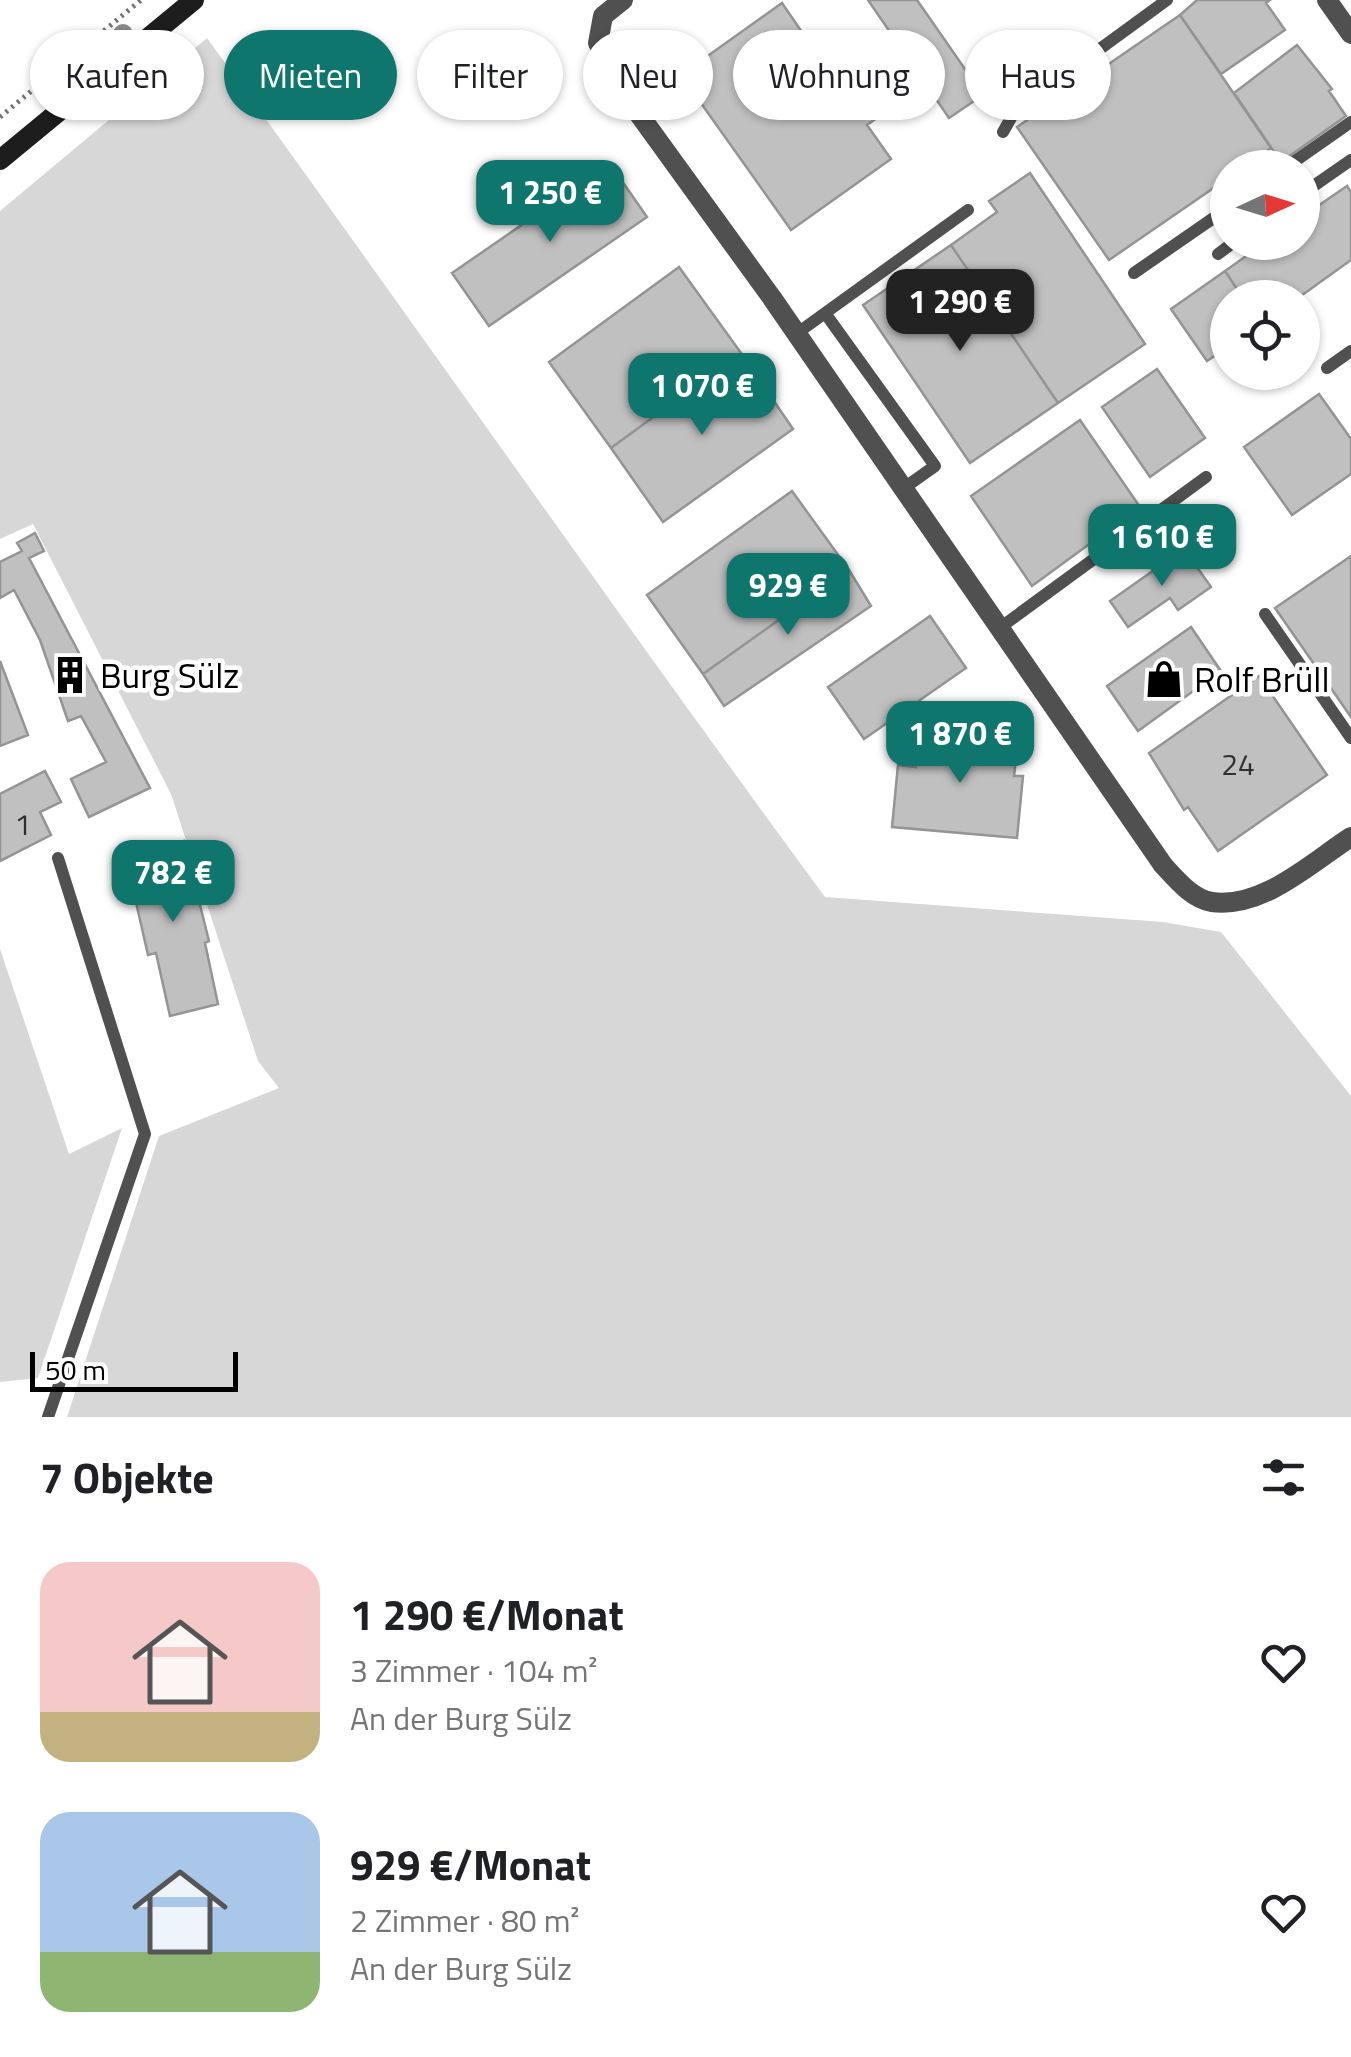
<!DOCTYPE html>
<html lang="de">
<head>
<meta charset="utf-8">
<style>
	body { margin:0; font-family:"Titillium Web",sans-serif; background:#f2f2f2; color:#202124; height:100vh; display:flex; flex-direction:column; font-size:38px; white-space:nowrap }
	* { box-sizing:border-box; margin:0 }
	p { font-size:32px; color:#757577 }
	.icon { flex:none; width:55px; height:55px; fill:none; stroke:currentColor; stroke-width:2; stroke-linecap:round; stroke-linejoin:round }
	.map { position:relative; height:1417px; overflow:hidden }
	.panel { display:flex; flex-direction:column; background:#fff; flex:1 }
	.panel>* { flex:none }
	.banner { position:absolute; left:30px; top:30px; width:1292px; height:90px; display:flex; gap:20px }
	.needle { width:65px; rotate:86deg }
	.buttons { position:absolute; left:1210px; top:150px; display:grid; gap:20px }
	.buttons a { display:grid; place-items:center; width:110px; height:110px; border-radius:50%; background:#fff; box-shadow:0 2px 8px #0004; font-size:50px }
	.scale { position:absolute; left:30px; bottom:25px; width:208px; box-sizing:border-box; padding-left:10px; border:5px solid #000; border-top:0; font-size:28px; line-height:35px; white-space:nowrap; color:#000; -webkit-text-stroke:8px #fff; paint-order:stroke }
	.price { position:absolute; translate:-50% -85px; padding:0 22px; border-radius:20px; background:#0f766e; color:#fff; font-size:32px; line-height:65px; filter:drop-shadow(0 2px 5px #0008) }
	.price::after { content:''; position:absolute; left:50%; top:60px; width:30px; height:22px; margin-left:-15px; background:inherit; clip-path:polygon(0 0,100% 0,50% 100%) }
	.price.selected { background:#222; color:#fff }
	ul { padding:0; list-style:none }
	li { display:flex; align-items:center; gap:30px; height:250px; padding:0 40px }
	li span { display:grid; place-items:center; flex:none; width:280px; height:200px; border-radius:30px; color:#555 }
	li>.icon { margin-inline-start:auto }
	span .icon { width:120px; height:120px; fill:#fffc; stroke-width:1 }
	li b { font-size:42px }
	h2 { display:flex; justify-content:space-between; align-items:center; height:120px; padding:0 40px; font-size:42px }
	.tag { padding:0 35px; border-radius:45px; background:#fff; box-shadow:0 2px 8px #0004; font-size:35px; line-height:90px }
	.tag.selected { background:#0f766e; color:#fff }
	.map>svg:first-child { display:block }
</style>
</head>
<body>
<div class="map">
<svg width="1351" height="1417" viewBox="0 0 1351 1417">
	<rect width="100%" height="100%" fill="#fff"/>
	<path fill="#d7d7d7" d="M 207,38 C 415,324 616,613 825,897 L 1163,922 L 1221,932 L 1351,1096 L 1351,1417 L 67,1417 L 159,1136 L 279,1088 L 258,1061 L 171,794 L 33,524 L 0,539 L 0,211 Z
		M 0,949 L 69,1154 L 122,1128 L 38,1378 L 0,1382 Z"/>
	<path fill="#c0c0c0" stroke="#949494" stroke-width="2.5" d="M 868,0 L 917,0 L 983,95 L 949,118 Z
		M 1197,0 L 1270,0 L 1266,3 L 1285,30 L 1221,74 L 1180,15 Z
		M 782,3 L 830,73 L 847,61 L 884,113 L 867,125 L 891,159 L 791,230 L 681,75 Z
		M 1180,15 L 1271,148 L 1243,168 L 1228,168 L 1228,178 L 1109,260 L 1017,127 Z
		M 1297,45 L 1332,89 L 1329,91 L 1346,116 L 1281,162 L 1234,93 Z
		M 610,164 L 647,217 L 489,326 L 452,273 Z
		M 1030,173 L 1145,344 L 1058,403 L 951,245 L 997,212 L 989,201 Z
		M 1347,186 L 1351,192 L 1351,260 L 1298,298 L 1243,298 L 1225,271 L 1266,242 L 1302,242 L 1302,217 Z
		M 951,245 L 1058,403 L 970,463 L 863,305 Z
		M 679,267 L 741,353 L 611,448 L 549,362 Z
		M 1225,271 L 1243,298 L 1228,298 L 1228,347 L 1207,361 L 1171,309 Z
		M 741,353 L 793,429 L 663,522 L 611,448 Z
		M 1157,369 L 1205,438 L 1150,477 L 1102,407 Z
		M 1319,394 L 1351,439 L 1351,474 L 1292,515 L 1244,447 Z
		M 1080,420 L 1140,507 L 1032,586 L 971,496 Z
		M 792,491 L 849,570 L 703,674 L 647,595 Z
		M 35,533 L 44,551 L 29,558 L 150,788 L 89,817 L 71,779 L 106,762 L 81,716 L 68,721 L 40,640 L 14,590 L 0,598 L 0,562 L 22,551 L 17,543 Z
		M 1184,549 L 1211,587 L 1178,610 L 1170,598 L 1128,627 L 1110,601 Z
		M 1351,556 L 1351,717 L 1275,608 Z
		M 849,570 L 871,606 L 724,706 L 703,674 Z
		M 930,616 L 966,668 L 864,739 L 828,687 Z
		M 1191,627 L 1221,671 L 1138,731 L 1107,686 Z
		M 0,661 L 28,735 L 0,746 Z
		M 1259,676 L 1327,775 L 1218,851 L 1188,807 L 1184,810 L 1149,753 Z
		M 929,732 L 988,734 L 1007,738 L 1017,750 L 1014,776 L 1023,776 L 1017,838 L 892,827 L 898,765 L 916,767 L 918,740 Z
		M 45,771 L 61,802 L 40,812 L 51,835 L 0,861 L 0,794 Z
		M 184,841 L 209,941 L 205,943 L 218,1004 L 170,1016 L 156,953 L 148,955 L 125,854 Z"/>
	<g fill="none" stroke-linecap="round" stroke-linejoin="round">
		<path stroke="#727272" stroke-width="5" stroke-dasharray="2.5 5" stroke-linecap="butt" d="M 0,117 L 141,0"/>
		<path stroke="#505050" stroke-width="12" d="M 1003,132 L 1015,111 L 1167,0
			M 1285,168 L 1351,122
			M 1302,194 L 1351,160
			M 1218,254 L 1234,242
			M 1134,273 L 1228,208
			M 825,313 L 935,466 L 904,488
			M 796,334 L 968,210
			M 1327,368 L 1351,351
			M 1265,614 L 1351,738
			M 1001,627 L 1206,477
			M 48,1417 L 145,1134 L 58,858"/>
		<path stroke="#505050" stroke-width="20" d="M 623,0 L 603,16 L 598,43 L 625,95 L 772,298 L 1163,865 C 1176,879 1192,899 1212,902 C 1263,909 1312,862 1351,837
			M 1327,0 L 1351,34"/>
		<path stroke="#1d1d1d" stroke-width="20" d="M 0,160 L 194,0"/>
	</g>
	<g fill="#8c8c8c">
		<circle cx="123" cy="34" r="10"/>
		<circle cx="77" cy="75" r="10"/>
	</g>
	<defs>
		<g id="building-bare" transform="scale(3)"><path d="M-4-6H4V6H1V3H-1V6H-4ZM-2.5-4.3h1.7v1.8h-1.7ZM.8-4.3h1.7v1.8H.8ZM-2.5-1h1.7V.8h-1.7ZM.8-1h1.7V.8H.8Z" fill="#000" stroke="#fff" stroke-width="2.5" paint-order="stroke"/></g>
		<g id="shop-bare" transform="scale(3)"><path d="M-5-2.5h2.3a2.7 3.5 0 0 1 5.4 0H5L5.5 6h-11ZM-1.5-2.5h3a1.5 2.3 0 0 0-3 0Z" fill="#000" stroke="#fff" stroke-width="2.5" paint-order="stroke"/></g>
	</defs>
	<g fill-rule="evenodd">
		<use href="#building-bare" x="70" y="675"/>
		<use href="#shop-bare" x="1164" y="679"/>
	</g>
	<g text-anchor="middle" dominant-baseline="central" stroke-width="9" stroke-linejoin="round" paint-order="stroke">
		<g font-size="30" fill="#303030">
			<text x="1238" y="764">24</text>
			<text x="23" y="824">1</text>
		</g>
		<g font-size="35" fill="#000" stroke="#fff" text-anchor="start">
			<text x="100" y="675">Burg Sülz</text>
			<text x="1194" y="679">Rolf Brüll</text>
		</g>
	</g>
</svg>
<div class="buttons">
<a><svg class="needle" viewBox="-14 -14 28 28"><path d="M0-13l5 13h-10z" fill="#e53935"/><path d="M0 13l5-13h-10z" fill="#757577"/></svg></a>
<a><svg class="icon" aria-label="locate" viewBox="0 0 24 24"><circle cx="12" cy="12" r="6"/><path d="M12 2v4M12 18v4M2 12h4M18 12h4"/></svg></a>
</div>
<div class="scale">50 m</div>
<b class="price" style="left:550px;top:245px">1 250 €</b>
<b class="price selected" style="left:960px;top:354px">1 290 €</b>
<b class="price" style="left:702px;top:438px">1 070 €</b>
<b class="price" style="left:1162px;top:589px">1 610 €</b>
<b class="price" style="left:788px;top:638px">929 €</b>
<b class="price" style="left:960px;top:786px">1 870 €</b>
<b class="price" style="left:173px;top:925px">782 €</b>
<div class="banner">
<a class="tag">Kaufen</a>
<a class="tag selected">Mieten</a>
<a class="tag">Filter</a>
<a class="tag">Neu</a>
<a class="tag">Wohnung</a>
<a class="tag">Haus</a>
</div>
</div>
<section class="panel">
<h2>7 Objekte<svg class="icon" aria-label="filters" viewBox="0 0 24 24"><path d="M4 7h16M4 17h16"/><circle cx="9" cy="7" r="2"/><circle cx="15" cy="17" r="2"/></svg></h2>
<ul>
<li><span style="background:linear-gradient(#f6c9c9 75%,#c2b280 0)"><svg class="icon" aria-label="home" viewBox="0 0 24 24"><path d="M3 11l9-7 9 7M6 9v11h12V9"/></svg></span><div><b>1 290 €/Monat</b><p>3 Zimmer · 104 m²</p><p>An der Burg Sülz</p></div><svg class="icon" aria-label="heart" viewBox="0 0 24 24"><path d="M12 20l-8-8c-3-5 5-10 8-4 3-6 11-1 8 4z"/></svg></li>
<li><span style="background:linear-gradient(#a9c7e8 70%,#8fb573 0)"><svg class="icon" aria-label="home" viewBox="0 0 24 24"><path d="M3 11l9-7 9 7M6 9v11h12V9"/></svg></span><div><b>929 €/Monat</b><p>2 Zimmer · 80 m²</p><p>An der Burg Sülz</p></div><svg class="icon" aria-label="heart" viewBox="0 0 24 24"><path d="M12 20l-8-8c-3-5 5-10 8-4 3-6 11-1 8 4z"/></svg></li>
</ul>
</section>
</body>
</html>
